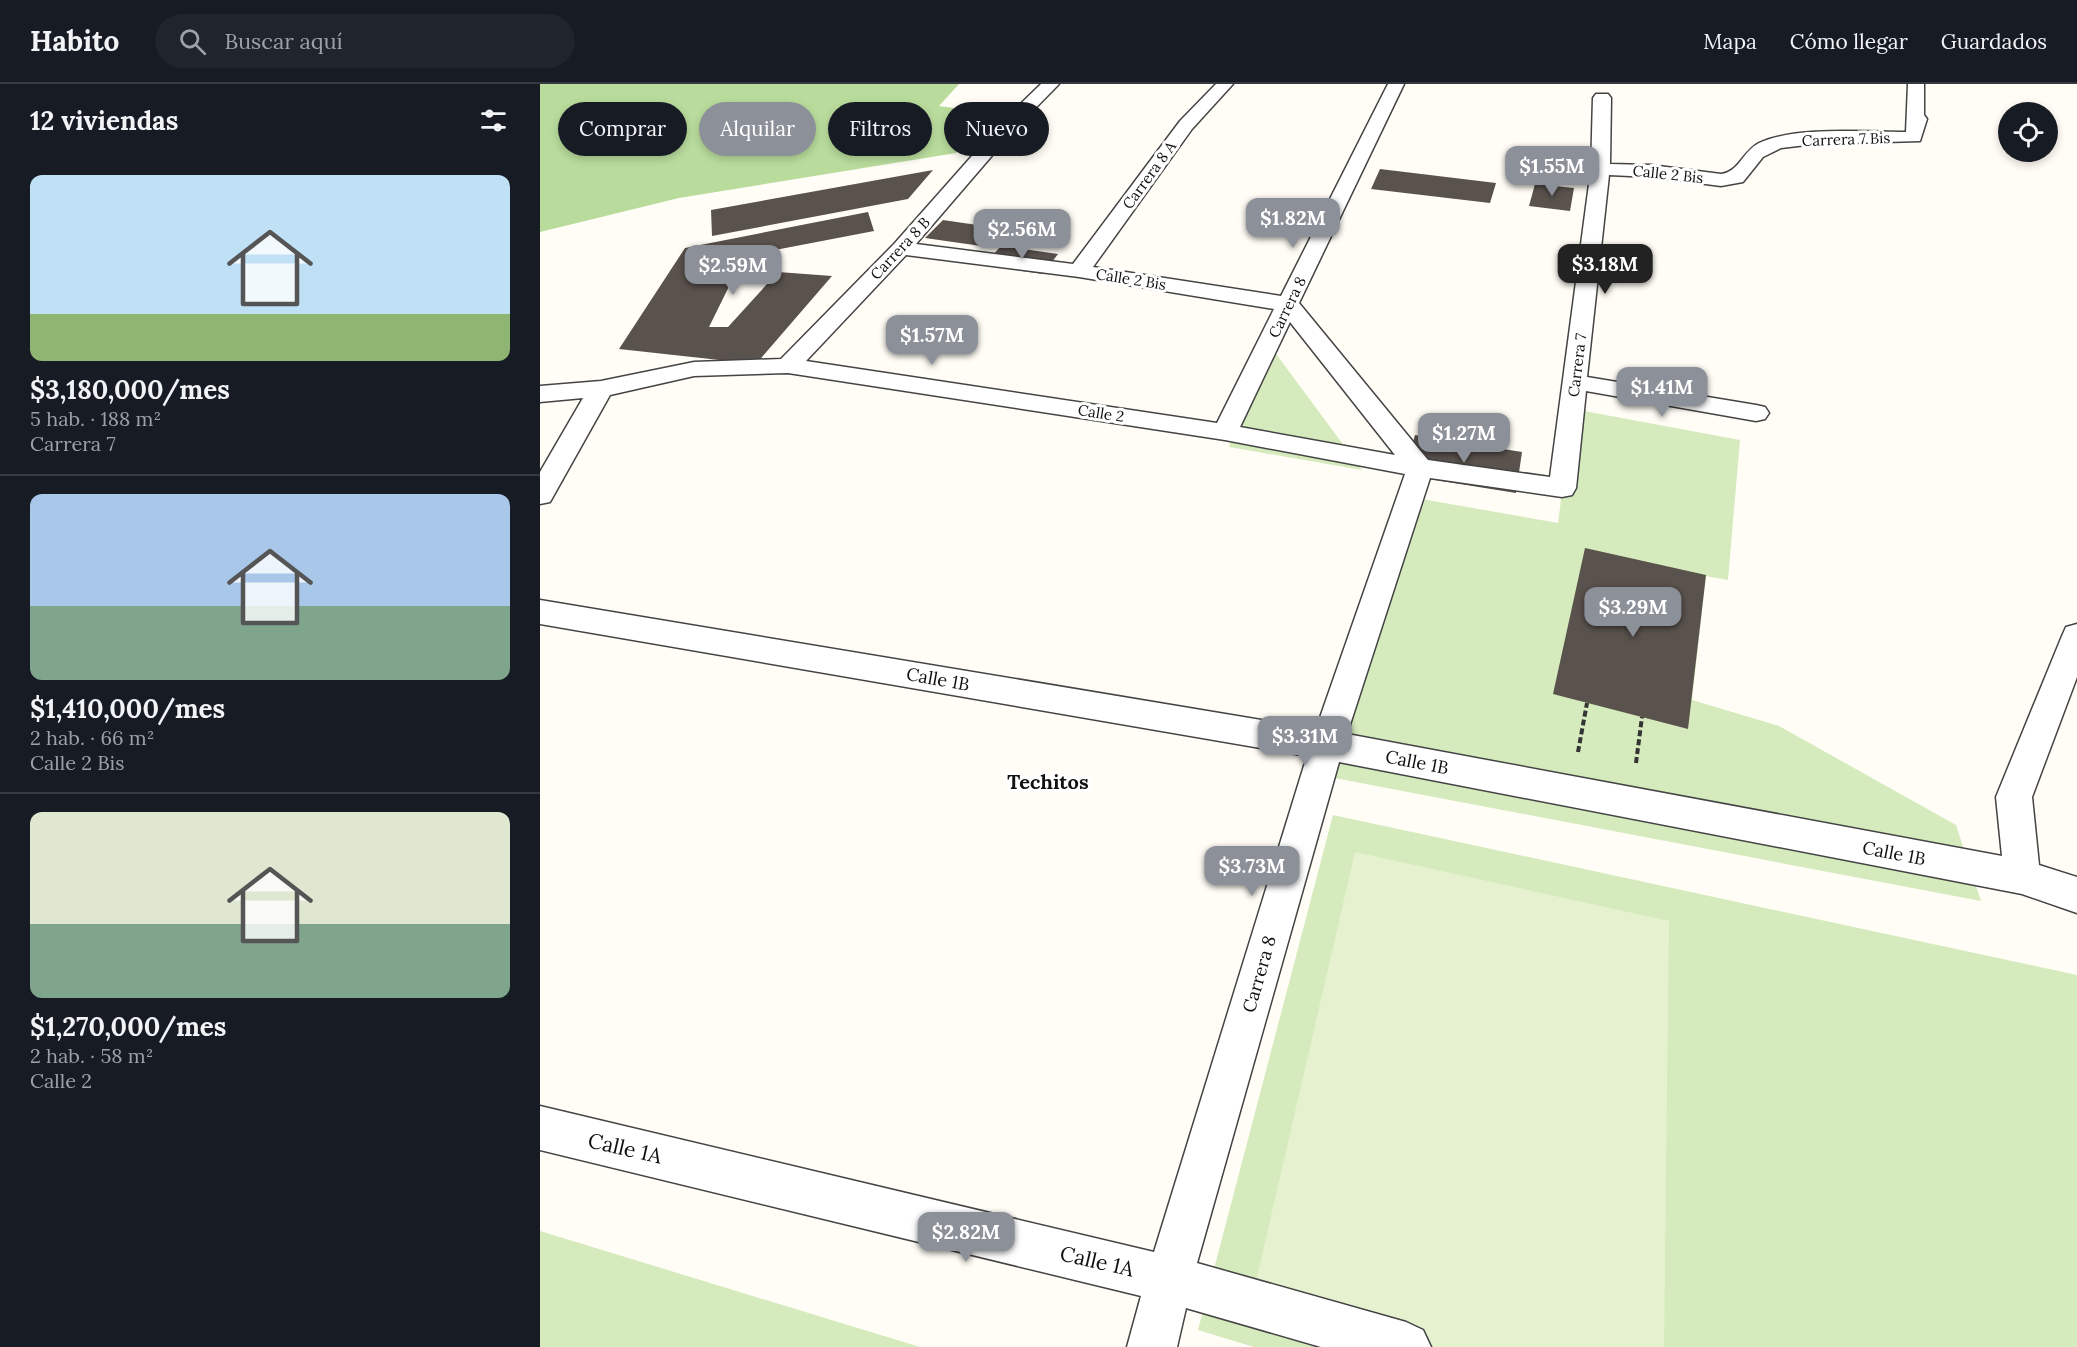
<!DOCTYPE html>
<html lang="es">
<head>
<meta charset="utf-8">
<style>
	body { margin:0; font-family:Lora,serif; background:#20242c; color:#f1f3f6; height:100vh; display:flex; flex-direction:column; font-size:22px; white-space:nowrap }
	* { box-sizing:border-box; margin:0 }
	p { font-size:20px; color:#9ea1a6 }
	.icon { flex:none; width:33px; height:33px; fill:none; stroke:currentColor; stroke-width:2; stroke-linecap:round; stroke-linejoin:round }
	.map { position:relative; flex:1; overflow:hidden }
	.side { display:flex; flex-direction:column; background:#171b24; width:540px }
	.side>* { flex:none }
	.banner { position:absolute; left:18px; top:18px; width:570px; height:54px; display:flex; gap:12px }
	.buttons { position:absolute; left:1458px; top:18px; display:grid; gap:12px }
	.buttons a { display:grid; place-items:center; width:60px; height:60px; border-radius:50%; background:#171b24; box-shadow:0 3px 9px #0003; font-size:30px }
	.price { position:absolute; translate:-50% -51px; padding:0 14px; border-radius:12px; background:#8c9099; color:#fff; font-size:20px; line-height:39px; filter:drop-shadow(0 2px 3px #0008) }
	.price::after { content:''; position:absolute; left:50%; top:36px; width:18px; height:14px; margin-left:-9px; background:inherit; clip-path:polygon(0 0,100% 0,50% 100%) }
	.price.current { background:#222; color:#fff }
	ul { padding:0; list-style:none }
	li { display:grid; align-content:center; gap:12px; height:318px; padding:0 30px }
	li+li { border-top:2px solid #363941 }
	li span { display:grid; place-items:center; height:186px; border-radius:12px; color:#555 }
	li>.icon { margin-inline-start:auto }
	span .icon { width:108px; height:108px; fill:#fffc; stroke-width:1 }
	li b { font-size:26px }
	h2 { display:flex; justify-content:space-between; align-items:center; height:72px; padding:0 30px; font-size:26px }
	.chip { padding:0 21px; border-radius:27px; background:#171b24; box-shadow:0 3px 9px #0003; font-size:21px; line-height:54px }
	.chip.current { background:#8c9099; color:#fff }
	header { display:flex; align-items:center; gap:36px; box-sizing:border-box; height:84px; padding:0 30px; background:#171b24; border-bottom:2px solid #363941 }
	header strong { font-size:28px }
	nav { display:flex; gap:33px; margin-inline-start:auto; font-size:21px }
	.search { width:420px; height:54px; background:#20242c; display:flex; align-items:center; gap:15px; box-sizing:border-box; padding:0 21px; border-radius:33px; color:#9ea1a6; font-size:22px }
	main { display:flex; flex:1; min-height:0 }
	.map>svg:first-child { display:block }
</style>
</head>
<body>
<header>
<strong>Habito</strong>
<div class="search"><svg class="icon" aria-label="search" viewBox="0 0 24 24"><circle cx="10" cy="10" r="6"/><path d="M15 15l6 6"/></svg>Buscar aquí</div>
<nav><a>Mapa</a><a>Cómo llegar</a><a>Guardados</a></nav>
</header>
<main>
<section class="side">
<h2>12 viviendas<svg class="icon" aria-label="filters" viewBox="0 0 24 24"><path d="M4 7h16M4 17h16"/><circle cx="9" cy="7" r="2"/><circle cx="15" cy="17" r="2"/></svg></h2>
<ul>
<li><span style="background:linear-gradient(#bfe0f5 75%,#8fb573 0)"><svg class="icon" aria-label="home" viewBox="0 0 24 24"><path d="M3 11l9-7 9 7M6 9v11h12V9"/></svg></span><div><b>$3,180,000/mes</b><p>5 hab. · 188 m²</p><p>Carrera 7</p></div></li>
<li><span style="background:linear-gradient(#a9c7e8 60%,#7fa58c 0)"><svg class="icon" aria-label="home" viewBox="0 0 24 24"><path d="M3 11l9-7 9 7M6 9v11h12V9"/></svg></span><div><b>$1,410,000/mes</b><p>2 hab. · 66 m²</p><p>Calle 2 Bis</p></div></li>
<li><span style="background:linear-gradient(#dfe7d0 60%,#7fa58c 0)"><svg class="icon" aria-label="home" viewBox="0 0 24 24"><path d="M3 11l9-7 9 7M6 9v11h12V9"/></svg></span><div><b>$1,270,000/mes</b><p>2 hab. · 58 m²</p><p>Calle 2</p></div></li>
</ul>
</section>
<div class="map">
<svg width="1537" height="1263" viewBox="0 0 1537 1263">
	<rect width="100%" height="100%" fill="#fffdf5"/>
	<path fill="#d5ebbd" d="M 725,255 L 822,386 L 689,363 Z
		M 1033,325 L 1200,356 L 1188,496 L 1166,492 L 1152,616 L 1239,642 L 1416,741 L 1441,817 L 789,693 L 859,411 L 1018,439 Z
		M 793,731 L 1537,891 L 1537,1263 L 714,1263 L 658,1246 Z
		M 0,1147 L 380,1263 L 0,1263 Z"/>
	<path fill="#b9dc9c" d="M 0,0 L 419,0 L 399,22 L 421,25 L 407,40 L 441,44 L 416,69 L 139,114 L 0,148 Z"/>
	<path fill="#e6f2cf" d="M 815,768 L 1129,837 L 1124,1263 L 813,1263 L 708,1232 Z"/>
	<path fill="#5a524d" d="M 840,85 L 956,99 L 950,119 L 831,105 Z
		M 393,86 L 368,115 L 172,152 L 171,126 Z
		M 995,100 L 1034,104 L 1030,127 L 989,122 Z
		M 328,128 L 334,147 L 204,172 L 169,243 L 188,243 L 238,188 L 292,192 L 216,280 L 79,265 L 145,164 Z
		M 403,136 L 458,144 L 441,162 L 385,154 Z
		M 461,162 L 518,170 L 503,190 L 444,181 Z
		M 875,351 L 982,368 L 976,409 L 864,391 Z
		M 1045,464 L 1166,491 L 1148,645 L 1013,610 Z"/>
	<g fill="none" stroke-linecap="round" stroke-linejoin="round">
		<g stroke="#444" stroke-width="3">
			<path id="street" d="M 501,0 L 519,0 L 474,46 L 376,160 L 533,180 L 640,37 L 676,0 L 693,0 L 652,45 L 553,183 L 741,212 L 848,0 L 864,0 L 759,219 L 888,376 L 1010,393 L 1051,85 L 1053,14 L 1056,10 L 1068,10 L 1071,14 L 1070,80 L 1111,81 L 1181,90 C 1199,88 1203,67 1219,59 C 1255,42 1326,48 1366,48 L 1368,0 L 1384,0 L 1384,31 L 1387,35 L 1380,57 L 1275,60 L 1241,64 L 1223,73 L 1203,98 L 1181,102 L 1111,93 L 1069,91 L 1047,293 L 1216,321 L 1225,323 L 1229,329 L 1225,335 L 1216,337 L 1046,307 L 1036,404 L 1032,411 L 1022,413 L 890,394 L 807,650 L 1462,772 L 1456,713 L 1522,552 L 1526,543 L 1537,540 L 1537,593 L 1492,713 L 1499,781 L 1537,793 L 1537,829 L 1482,810 L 799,678 L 657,1179 L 866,1238 L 883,1246 L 891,1263 L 781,1263 L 646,1224 L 637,1263 L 587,1263 L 601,1212 L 0,1066 L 0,1022 L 614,1168 L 767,672 L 0,540 L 0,516 L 776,645 L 865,390 L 685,356 L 248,289 L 154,292 L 70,311 L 10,418 L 0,420 L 0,388 L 43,314 L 0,318 L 0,302 L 61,297 L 154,278 L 241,275 L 354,160 L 462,38 ZM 366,171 L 539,193 L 734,225 L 677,339 L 266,277 ZM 750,238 L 855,371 L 700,343 Z"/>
		</g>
		<path stroke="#333" stroke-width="4" stroke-dasharray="6 3" stroke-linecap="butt" d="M 1038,668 L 1047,619
			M 1096,679 L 1102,633"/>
		<use href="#street" fill="#fff" fill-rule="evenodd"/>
	</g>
	<g text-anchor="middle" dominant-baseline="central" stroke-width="6" stroke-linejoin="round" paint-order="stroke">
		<g font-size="15" fill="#111" stroke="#fff">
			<text transform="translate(1306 55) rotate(-2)">Carrera 7 Bis</text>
			<text transform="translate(1128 90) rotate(6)">Calle 2 Bis</text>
			<text transform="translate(609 91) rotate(-54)">Carrera 8 A</text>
			<text transform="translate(360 164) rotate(-47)">Carrera 8 B</text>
			<text transform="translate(591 195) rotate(9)">Calle 2 Bis</text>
			<text transform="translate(747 223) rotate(-64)">Carrera 8</text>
			<text transform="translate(1037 281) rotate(-83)">Carrera 7</text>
			<text transform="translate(561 329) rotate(9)">Calle 2</text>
		</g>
		<g font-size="18" fill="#111" stroke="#fff">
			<text transform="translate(398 595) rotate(10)">Calle 1B</text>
			<text transform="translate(877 678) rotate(11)">Calle 1B</text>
			<text transform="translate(1354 769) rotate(11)">Calle 1B</text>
			<text transform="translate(719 890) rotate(-74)">Carrera 8</text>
		</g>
		<g font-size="20" font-weight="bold" fill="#111" stroke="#fff">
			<text x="508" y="697">Techitos</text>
		</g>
		<g font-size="21" fill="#111" stroke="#fff">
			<text transform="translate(85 1064) rotate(13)">Calle 1A</text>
			<text transform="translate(557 1177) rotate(13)">Calle 1A</text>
		</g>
	</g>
</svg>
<div class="buttons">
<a><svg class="icon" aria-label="locate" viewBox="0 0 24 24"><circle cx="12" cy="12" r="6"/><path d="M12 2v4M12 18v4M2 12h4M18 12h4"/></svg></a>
</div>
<b class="price" style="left:1012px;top:113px">$1.55M</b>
<b class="price" style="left:753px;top:165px">$1.82M</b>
<b class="price" style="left:482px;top:176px">$2.56M</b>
<b class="price current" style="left:1065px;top:211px">$3.18M</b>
<b class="price" style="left:193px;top:212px">$2.59M</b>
<b class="price" style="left:392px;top:282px">$1.57M</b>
<b class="price" style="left:1122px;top:334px">$1.41M</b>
<b class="price" style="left:924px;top:380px">$1.27M</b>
<b class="price" style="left:1093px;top:554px">$3.29M</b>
<b class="price" style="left:765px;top:683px">$3.31M</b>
<b class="price" style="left:712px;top:813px">$3.73M</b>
<b class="price" style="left:426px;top:1179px">$2.82M</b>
<div class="banner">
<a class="chip">Comprar</a>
<a class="chip current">Alquilar</a>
<a class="chip">Filtros</a>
<a class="chip">Nuevo</a>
</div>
</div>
</main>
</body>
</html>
